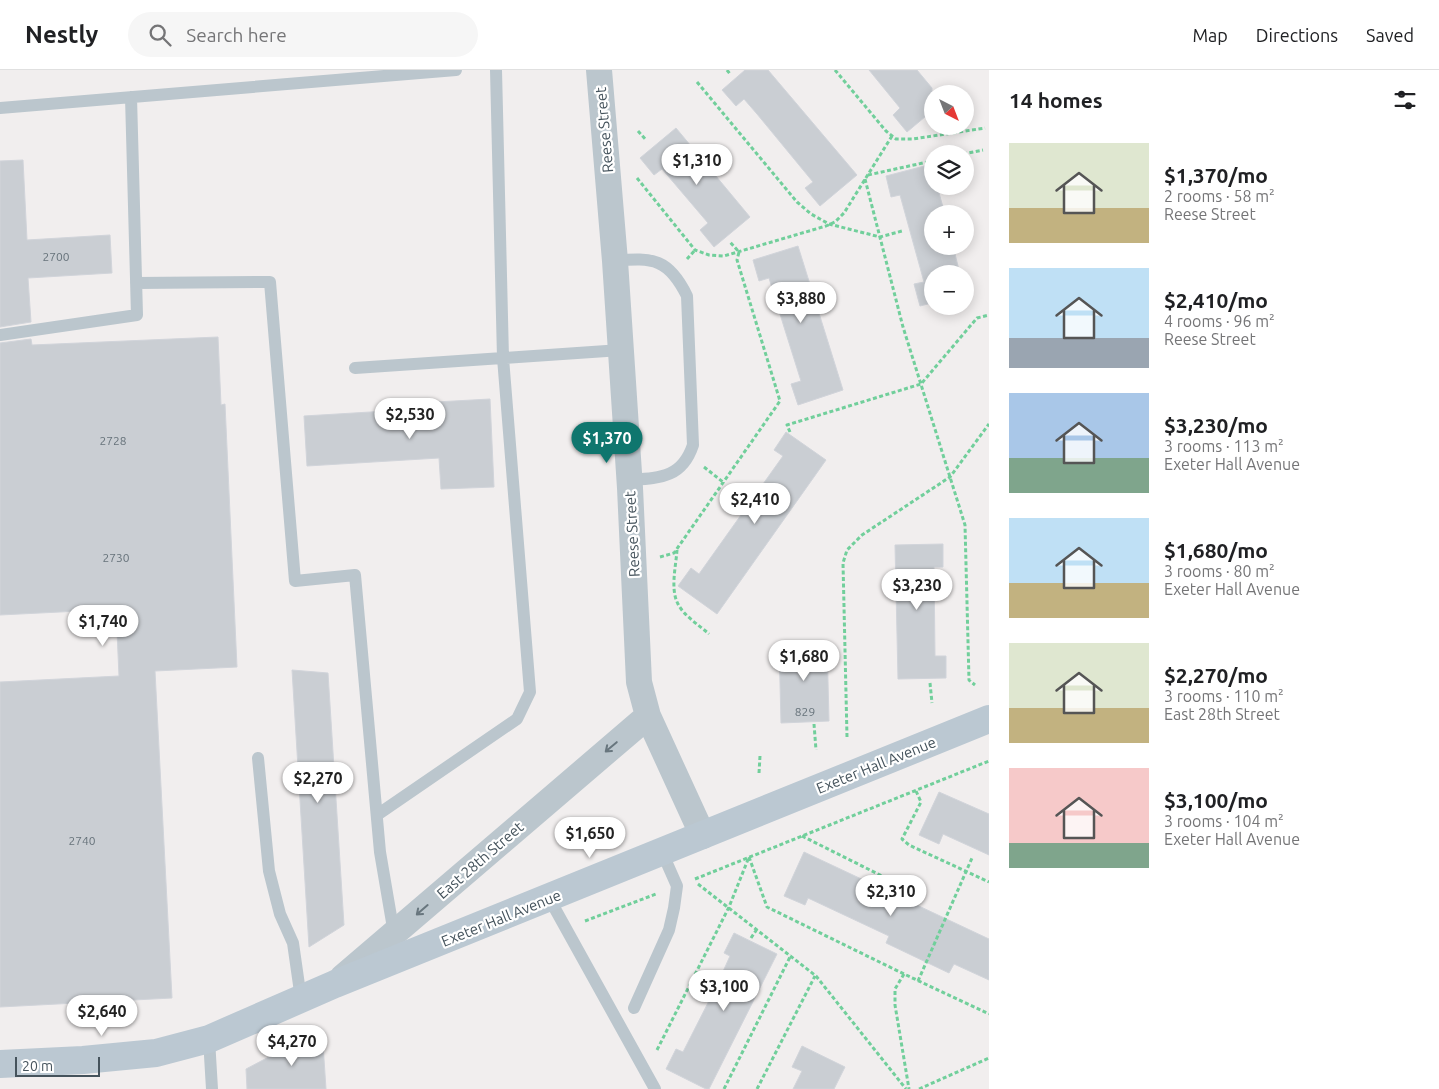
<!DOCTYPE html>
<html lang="en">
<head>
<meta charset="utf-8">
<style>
	body { margin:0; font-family:Ubuntu,sans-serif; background:#f6f6f6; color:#202124; height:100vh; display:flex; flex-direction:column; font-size:19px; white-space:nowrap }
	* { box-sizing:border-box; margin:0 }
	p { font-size:16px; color:#757577 }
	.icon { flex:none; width:28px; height:28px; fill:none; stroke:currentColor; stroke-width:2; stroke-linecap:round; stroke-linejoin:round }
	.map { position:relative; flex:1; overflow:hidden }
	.side { display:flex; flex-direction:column; background:#fff; width:450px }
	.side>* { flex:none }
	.needle { width:32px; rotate:138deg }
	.fabs { position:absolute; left:924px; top:15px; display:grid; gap:10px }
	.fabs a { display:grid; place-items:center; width:50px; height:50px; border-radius:50%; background:#fff; box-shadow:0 2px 12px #0003; font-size:25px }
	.scale { position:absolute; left:15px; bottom:12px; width:85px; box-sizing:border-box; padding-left:5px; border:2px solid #45535c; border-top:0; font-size:14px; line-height:18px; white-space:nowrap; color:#45535c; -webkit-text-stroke:4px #fff; paint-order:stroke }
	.price { position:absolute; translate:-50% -42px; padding:0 11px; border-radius:18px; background:#fff; color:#222; font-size:16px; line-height:32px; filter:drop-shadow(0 1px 2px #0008) }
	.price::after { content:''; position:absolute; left:50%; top:30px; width:15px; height:11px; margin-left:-8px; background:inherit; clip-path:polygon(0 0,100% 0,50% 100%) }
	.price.selected { background:#0f766e; color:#fff }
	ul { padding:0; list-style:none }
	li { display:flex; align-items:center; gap:15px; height:125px; padding:0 20px }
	li span { display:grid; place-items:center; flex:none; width:140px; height:100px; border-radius:0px; color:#555 }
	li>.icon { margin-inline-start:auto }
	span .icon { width:60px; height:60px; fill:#fffc; stroke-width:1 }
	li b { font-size:21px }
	h2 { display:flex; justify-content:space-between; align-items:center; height:60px; padding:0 20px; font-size:21px }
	header { display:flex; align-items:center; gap:30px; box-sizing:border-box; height:70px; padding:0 25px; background:#fff; border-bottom:1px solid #e0e0e0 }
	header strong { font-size:24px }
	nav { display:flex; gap:28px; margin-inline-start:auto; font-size:18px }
	.search { width:350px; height:45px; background:#f6f6f6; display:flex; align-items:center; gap:12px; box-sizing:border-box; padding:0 18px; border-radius:28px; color:#757577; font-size:19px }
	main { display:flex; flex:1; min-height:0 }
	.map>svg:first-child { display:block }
</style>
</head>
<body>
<header>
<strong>Nestly</strong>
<div class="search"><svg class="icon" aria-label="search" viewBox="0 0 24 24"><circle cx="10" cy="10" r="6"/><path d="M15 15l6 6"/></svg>Search here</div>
<nav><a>Map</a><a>Directions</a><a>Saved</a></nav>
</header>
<main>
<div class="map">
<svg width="989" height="1019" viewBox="0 0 989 1019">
	<rect width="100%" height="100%" fill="#f1eeee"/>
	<path fill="#caced3" stroke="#d1d4da" d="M 745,0 L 768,0 L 857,105 L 820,136 L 805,118 L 813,112 L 757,44 L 744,29 L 736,36 L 722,20 Z
		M 869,0 L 917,0 L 932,18 L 932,41 L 907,62 L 893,45 L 900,38 Z
		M 676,58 L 750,147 L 714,177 L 700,160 L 708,153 L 674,113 L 662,99 L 654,105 L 640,88 Z
		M 23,90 L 27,170 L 110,165 L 112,203 L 28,208 L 31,252 L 0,257 L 0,91 Z
		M 932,94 L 932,116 L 937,116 L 945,144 L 932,144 L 932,176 L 953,176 L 960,204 L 932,204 L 932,233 L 920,236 L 914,214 L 924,212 L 900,125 L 891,127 L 886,106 Z
		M 798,176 L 843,320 L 798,335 L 791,314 L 801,311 L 784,257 L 769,208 L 759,211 L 753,190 Z
		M 218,267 L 221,335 L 225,334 L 237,597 L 155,601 L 172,928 L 0,937 L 0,612 L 119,606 L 117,561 L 101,562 L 100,540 L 0,545 L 0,273 L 31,269 L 32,275 Z
		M 490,329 L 494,417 L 441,419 L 439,388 L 307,396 L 304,346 L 437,338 L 436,332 Z
		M 786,362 L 826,390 L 717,544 L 678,516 L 691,498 L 699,504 L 773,400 L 783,386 L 774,380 Z
		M 943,474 L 943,497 L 934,497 L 935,586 L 946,586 L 946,608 L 898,609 L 895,475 Z
		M 827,572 L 829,651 L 781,653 L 779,573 Z
		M 292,600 L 328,603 L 344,855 L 309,877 Z
		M 939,722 L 989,744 L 989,785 L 943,764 L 939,774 L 919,765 Z
		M 804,782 L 989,869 L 989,910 L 954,894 L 949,903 L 886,873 L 889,866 L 808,828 L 805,835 L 784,826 Z
		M 734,863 L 777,884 L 709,1019 L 706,1019 L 666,999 L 676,979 L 683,982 L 716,917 L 730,886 L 724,883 Z
		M 322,959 L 326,1019 L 247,1019 L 246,999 Z
		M 802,976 L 845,997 L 834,1019 L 793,1019 L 802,1001 L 792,997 Z"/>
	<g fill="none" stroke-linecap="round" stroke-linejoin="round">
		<path stroke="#71cf9b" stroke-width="3" stroke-dasharray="4 2.5" stroke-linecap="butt" d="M 727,0 L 730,4
			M 835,0 L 886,61 L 896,69 L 913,69 L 985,58
			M 697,12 L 797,132 L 811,144 L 829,154 L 880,167 L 902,161
			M 638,61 L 646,70
			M 963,84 L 983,80
			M 868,105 L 932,91
			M 637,108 L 695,180 L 709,185 L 724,186 L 826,156 L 835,152 L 844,143 L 892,66
			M 865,109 L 903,257 L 965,455 L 969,610 L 975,615
			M 687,189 L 695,180
			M 790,362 L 787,355 L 921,314 L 977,248 L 989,245
			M 704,397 L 723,412
			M 677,480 C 676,496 670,519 678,534 C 684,546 699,555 709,564
			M 660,487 L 674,483 L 780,331 L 737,190 L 739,182 L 730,172
			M 930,613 L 932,633
			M 814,654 L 816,680
			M 847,667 L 843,493 L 847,480 L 862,465 L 950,407 L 989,354
			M 759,703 L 760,686
			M 916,721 L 921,732 L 902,769 L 909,775 L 989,812
			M 802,766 L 908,819 L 906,825
			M 749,787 L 767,837 L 904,904 L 989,944
			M 695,809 L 989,691
			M 698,814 L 816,906 L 906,1019
			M 585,851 L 656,824
			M 751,868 L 757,859
			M 904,904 L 895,919 L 895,935 L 909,1019
			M 918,911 L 972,788
			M 657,980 L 729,837 L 749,787
			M 724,1019 L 791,885
			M 757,1019 L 815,906
			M 919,1019 L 989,988"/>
		<path stroke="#bbc6cd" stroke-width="12" d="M 0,38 L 456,0
			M 615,191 C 653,187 669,189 687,226 L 693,375 C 682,408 660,408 629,410
			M 136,213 L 270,212 L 295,511 L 355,505 L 380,782 L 394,864
			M 0,265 L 137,245 L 131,27
			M 355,298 L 621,280
			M 258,688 L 269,801 L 280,844 L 293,873 L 301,929
			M 377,745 L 517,649 L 530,622 L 503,288 L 496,0
			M 549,828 L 655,1019
			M 634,938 L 669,860 L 674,838 L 677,816 L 662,782
			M 209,969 L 212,1019"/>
		<path stroke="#bbc6cd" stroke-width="26" d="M 599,0 L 615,191 L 630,418 L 639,612 L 648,646 L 703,766
			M 343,907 L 648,646"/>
		<path stroke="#bbc8d2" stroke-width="28" d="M 0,994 L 83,990 L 156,983 L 209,969 L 335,914 L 989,649"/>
	</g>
	<defs><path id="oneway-shaft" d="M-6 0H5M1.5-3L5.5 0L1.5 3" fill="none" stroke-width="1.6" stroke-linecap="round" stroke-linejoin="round" transform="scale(1.25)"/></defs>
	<g stroke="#68767e">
		<use href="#oneway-shaft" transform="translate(611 677) rotate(140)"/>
		<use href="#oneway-shaft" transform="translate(422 840) rotate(139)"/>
	</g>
	<g text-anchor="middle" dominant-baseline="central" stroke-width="4.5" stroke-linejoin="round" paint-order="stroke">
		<g font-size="12" fill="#66727a">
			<text x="56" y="186">2700</text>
			<text x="113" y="370">2728</text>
			<text x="116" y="487">2730</text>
			<text x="805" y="641">829</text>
			<text x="82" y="770">2740</text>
		</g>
		<g font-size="15" fill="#45535c" stroke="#fff">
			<text transform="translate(604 60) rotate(-95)">Reese Street</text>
			<text transform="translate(632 464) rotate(-93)">Reese Street</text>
			<text transform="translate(876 695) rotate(-22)">Exeter Hall Avenue</text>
			<text transform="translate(480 790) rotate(-41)">East 28th Street</text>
			<text transform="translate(501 848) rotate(-22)">Exeter Hall Avenue</text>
		</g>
	</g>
</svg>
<div class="fabs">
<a><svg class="needle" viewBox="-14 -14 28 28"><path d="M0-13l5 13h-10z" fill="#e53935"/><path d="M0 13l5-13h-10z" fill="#757577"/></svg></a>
<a><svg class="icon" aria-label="layers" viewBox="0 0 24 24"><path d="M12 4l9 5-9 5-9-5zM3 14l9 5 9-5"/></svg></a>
<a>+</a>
<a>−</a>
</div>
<div class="scale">20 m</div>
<b class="price" style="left:697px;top:116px">$1,310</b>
<b class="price" style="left:801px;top:254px">$3,880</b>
<b class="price" style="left:410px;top:370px">$2,530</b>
<b class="price selected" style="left:607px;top:394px">$1,370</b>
<b class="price" style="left:755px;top:455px">$2,410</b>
<b class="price" style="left:917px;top:541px">$3,230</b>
<b class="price" style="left:103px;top:577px">$1,740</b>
<b class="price" style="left:804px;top:612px">$1,680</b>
<b class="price" style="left:318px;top:734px">$2,270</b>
<b class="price" style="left:590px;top:789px">$1,650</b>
<b class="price" style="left:891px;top:847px">$2,310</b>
<b class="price" style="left:724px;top:942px">$3,100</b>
<b class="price" style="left:102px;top:967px">$2,640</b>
<b class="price" style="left:292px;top:997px">$4,270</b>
</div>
<section class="side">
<h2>14 homes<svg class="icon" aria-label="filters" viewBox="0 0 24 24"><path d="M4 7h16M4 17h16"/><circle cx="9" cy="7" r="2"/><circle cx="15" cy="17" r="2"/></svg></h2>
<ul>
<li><span style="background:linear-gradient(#dfe7d0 65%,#c2b280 0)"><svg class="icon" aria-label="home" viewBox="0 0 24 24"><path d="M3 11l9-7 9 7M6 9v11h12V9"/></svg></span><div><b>$1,370/mo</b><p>2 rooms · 58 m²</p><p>Reese Street</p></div></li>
<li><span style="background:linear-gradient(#bfe0f5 70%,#9aa5b1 0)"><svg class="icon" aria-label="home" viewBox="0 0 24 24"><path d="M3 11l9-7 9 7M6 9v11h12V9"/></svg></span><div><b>$2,410/mo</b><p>4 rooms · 96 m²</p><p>Reese Street</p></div></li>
<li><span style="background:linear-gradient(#a9c7e8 65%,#7fa58c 0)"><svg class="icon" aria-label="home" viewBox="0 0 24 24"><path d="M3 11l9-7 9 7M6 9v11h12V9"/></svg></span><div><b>$3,230/mo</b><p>3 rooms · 113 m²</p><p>Exeter Hall Avenue</p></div></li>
<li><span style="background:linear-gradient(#bfe0f5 65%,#c2b280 0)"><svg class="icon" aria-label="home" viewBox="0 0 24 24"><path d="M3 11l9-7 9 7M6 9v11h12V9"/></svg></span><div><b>$1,680/mo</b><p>3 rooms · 80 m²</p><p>Exeter Hall Avenue</p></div></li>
<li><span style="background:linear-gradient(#dfe7d0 65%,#c2b280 0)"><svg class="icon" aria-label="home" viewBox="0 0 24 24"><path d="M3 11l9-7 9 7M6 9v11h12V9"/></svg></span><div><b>$2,270/mo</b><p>3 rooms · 110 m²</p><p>East 28th Street</p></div></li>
<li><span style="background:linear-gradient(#f6c9c9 75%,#7fa58c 0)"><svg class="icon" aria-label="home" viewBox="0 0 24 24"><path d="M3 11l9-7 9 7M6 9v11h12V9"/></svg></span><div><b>$3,100/mo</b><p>3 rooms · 104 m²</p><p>Exeter Hall Avenue</p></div></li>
</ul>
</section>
</main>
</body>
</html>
